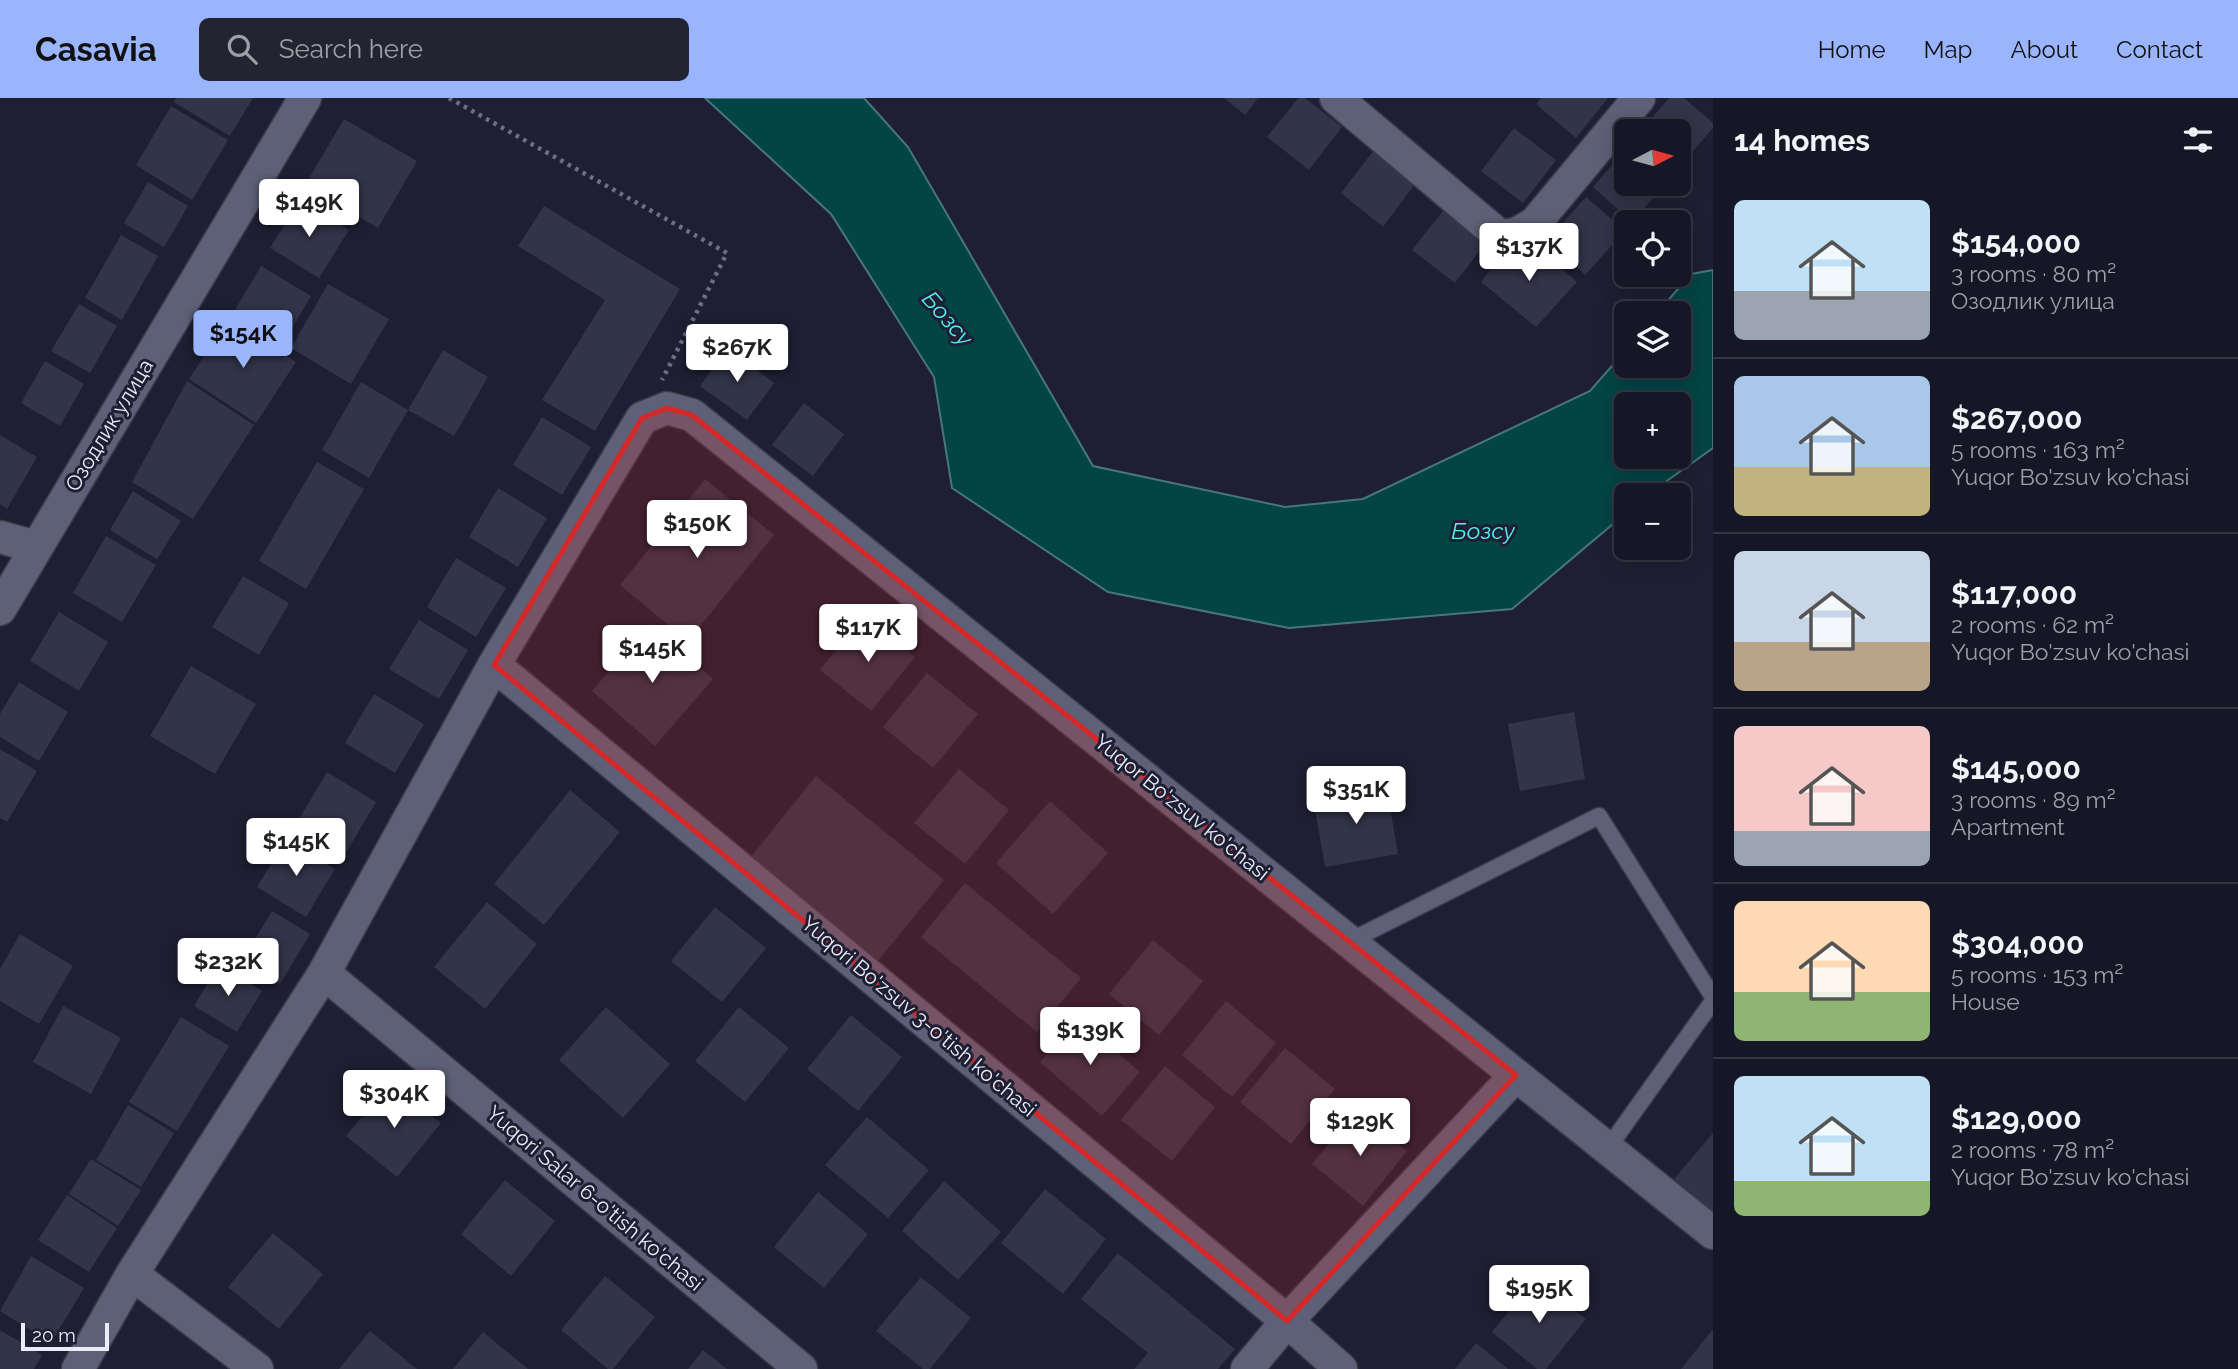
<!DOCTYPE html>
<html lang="en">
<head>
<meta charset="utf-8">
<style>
	body { margin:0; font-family:Raleway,sans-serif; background:#232432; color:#f1f3f6; height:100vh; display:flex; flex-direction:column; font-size:26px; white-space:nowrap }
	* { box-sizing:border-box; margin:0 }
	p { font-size:23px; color:#9e9fa7 }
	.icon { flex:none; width:38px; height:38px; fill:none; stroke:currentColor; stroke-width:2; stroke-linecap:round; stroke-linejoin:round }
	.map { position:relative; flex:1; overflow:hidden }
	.panel { display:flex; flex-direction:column; background:#161726; width:525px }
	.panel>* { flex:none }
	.needle { width:46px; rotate:84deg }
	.tools { position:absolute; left:1614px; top:21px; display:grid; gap:14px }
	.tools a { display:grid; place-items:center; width:77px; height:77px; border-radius:10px; background:#161726; box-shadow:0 4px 18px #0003,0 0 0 2px #353643; font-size:35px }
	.scale { position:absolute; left:21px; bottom:18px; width:88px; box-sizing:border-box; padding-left:7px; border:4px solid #eaecf9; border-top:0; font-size:19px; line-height:24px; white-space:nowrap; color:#eaecf9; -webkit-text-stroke:5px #1e1f32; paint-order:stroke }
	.price { position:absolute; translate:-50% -60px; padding:0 16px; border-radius:7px; background:#fff; color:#222; font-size:23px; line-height:46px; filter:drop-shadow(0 2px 4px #0008) }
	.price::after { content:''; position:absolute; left:50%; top:42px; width:21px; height:16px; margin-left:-10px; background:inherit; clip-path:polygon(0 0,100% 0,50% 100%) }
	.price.selected { background:#9ab5fd; color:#111 }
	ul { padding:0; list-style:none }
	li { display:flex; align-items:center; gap:21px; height:175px; padding:0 21px }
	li+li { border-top:2px solid #353643 }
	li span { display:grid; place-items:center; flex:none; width:196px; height:140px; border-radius:10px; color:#555 }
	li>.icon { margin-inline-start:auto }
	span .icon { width:84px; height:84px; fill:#fffc; stroke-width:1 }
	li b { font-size:30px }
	h2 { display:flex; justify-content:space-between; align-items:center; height:84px; padding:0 21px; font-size:30px }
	header { display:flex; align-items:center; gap:42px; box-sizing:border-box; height:98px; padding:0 35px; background:#9ab5fd; color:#111 }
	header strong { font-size:33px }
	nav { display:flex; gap:38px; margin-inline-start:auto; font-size:24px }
	.search { width:490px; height:63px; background:#232432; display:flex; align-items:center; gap:18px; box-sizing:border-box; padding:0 24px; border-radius:10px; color:#9e9fa7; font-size:26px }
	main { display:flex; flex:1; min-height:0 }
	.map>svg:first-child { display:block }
</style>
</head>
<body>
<header>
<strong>Casavia</strong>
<div class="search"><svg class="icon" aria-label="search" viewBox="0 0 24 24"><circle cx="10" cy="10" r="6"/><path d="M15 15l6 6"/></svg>Search here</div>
<nav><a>Home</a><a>Map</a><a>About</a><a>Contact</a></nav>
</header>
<main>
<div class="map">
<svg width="1713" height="1271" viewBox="0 0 1713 1271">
	<rect width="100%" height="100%" fill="#1e1f32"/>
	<path fill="#034445" stroke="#48767b" stroke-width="2" fill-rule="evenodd" d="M 705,0 L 864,0 L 908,49 L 1093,368 L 1285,409 L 1363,401 L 1590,293 L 1626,252 L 1626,268 L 1678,268 L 1678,215 L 1657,215 L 1691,176 L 1713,172 L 1713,350 L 1647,397 L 1626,397 L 1626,415 L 1512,511 L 1289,530 L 1108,494 L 952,390 L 934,279 L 831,116 ZM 1626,306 L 1678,306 L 1678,359 L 1626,359 Z"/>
	<path fill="#323448" d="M 176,0 L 253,0 L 230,38 L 174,4 Z
		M 1224,0 L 1258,0 L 1245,17 Z
		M 1298,0 L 1305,0 L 1342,29 L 1309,72 L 1267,39 Z
		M 1541,0 L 1608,0 L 1576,40 L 1536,6 Z
		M 1669,0 L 1684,0 L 1713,25 L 1713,30 L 1678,70 L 1678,33 L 1641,33 Z
		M 171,8 L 228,42 L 192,102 L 136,67 Z
		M 344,21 L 417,63 L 378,130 L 305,87 Z
		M 1514,30 L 1556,62 L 1523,105 L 1481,73 Z
		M 1626,51 L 1626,86 L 1665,86 L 1632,124 L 1593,89 Z
		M 1374,52 L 1415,86 L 1383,129 L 1341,95 Z
		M 148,84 L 188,108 L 164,149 L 124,125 Z
		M 1586,99 L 1625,133 L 1585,177 L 1547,142 Z
		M 300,102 L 349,132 L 319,180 L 270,150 Z
		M 544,108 L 680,191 L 595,333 L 542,302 L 605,202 L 518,148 Z
		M 1446,109 L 1487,143 L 1455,185 L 1412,152 Z
		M 121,137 L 158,158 L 122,222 L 85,200 Z
		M 1539,150 L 1577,184 L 1536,229 L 1481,184 L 1503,154 Z
		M 261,168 L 311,198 L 282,247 L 232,217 Z
		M 328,186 L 389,221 L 351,286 L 291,250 Z
		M 79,206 L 117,228 L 90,275 L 51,253 Z
		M 229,220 L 296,264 L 256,325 L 189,281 Z
		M 728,250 L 774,285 L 747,322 L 700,288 Z
		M 443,252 L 488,279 L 454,338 L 408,312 Z
		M 45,263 L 84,286 L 60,328 L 21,305 Z
		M 187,283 L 254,327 L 193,421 L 132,384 Z
		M 361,284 L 408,312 L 369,380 L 322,352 Z
		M 804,305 L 844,336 L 813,378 L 772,347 Z
		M 542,319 L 591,349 L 562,397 L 513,367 Z
		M 0,337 L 37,359 L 7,411 L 0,406 Z
		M 317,364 L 364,391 L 306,491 L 259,463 Z
		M 705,381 L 774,437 L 688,543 L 620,487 Z
		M 498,390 L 547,420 L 518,469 L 469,439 Z
		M 133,393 L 181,423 L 157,461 L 110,432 Z
		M 106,438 L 156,467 L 122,524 L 73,495 Z
		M 456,460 L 506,490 L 476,539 L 427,509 Z
		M 243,478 L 289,505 L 259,557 L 212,529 Z
		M 59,514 L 108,544 L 79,593 L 30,563 Z
		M 864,518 L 915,559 L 871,613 L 820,572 Z
		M 419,522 L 468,552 L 439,601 L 389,571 Z
		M 650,526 L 713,581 L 655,648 L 592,593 Z
		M 191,568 L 256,606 L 215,676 L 150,638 Z
		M 927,575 L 978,616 L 933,670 L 883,629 Z
		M 19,584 L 68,614 L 39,663 L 0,639 L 0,616 Z
		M 374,596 L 424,626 L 395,675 L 345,645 Z
		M 1574,614 L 1585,681 L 1520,693 L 1508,626 Z
		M 0,651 L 37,673 L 7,724 L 0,720 Z
		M 959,671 L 1009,712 L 965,766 L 914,725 Z
		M 327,674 L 376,704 L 347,753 L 298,723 Z
		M 816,678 L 944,782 L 877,864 L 750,760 Z
		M 1386,686 L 1398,756 L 1325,769 L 1313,699 Z
		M 570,692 L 620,734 L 544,827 L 494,786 Z
		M 1050,703 L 1108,755 L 1053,816 L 996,765 Z
		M 286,741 L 335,771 L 306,819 L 257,789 Z
		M 965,785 L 1081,880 L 1037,934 L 921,839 Z
		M 487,804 L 537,846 L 485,911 L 434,869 Z
		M 715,809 L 766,850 L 722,904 L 671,863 Z
		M 272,813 L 310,836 L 280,886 L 242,863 Z
		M 20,836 L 73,868 L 39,926 L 0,903 L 0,871 Z
		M 1153,842 L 1203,883 L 1159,937 L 1109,896 Z
		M 219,866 L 262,893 L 237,934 L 194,908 Z
		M 1226,903 L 1276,945 L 1232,999 L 1182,957 Z
		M 63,908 L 121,940 L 91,996 L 33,964 Z
		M 606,909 L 670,966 L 623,1020 L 559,962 Z
		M 739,909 L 789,950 L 745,1004 L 695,963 Z
		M 851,917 L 902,959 L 858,1013 L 807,971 Z
		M 181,919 L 229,948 L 177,1033 L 129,1004 Z
		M 1078,920 L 1140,974 L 1102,1018 L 1040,964 Z
		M 1285,950 L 1335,991 L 1291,1046 L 1240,1004 Z
		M 1165,968 L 1215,1009 L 1172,1063 L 1121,1022 Z
		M 391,984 L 441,1025 L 397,1079 L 346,1038 Z
		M 128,1007 L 174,1035 L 141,1089 L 96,1062 Z
		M 1357,1012 L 1407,1053 L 1363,1108 L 1312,1066 Z
		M 867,1019 L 929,1072 L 888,1120 L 825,1067 Z
		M 1713,1035 L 1713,1114 L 1674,1081 Z
		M 91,1061 L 141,1092 L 118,1128 L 69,1096 Z
		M 505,1082 L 555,1123 L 511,1178 L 461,1136 Z
		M 944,1083 L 1001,1134 L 958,1182 L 902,1133 Z
		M 1045,1091 L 1106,1141 L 1063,1196 L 1001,1145 Z
		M 818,1094 L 868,1136 L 824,1190 L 774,1149 Z
		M 67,1097 L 117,1130 L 89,1174 L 38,1142 Z
		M 273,1135 L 323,1176 L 279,1231 L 228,1189 Z
		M 1118,1155 L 1235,1251 L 1218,1271 L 1134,1271 L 1148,1255 L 1081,1201 Z
		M 31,1158 L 84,1190 L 51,1245 L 0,1213 Z
		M 605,1178 L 655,1219 L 613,1271 L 608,1271 L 561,1232 Z
		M 921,1179 L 971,1220 L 930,1271 L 923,1271 L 876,1233 Z
		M 1536,1180 L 1586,1221 L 1546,1271 L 1537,1271 L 1492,1234 Z
		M 1713,1231 L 1713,1271 L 1681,1271 Z
		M 0,1232 L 42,1257 L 34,1271 L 0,1271 Z
		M 370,1233 L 417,1271 L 339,1271 Z
		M 483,1234 L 528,1271 L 453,1271 Z
		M 1476,1245 L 1508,1271 L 1455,1271 Z
		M 703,1252 L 727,1271 L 688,1271 Z"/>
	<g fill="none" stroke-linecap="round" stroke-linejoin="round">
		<g stroke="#3a3b4a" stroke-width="19">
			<path id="lane" d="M 1350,843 L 1599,718 L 1713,899
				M 1608,1050 L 1713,903"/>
		</g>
		<g stroke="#3a3b4a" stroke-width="35">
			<path id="street" d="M 1336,0 L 1501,139 L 1518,135 L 1535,125 L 1639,0
				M 0,439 L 36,449
				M 0,511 L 305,0
				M 494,567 L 1287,1223 L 1341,1271
				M 324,875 L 801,1271
				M 132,1176 L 257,1271
				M 78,1271 L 132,1176 L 324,875 L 494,567 L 642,320 L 667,310 L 692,317 L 1713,1135
				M 1247,1271 L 1287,1223 L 1516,977"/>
		</g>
		<path stroke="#6e6f80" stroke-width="4.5" stroke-dasharray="3.5 5" stroke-linecap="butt" d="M 449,0 L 727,155 L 662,282"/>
		<use href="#lane" stroke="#5d6076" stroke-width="16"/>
		<use href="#street" stroke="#5d6076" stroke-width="32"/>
	</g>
	<path fill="#d62828" fill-opacity="0.2" stroke="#d62828" stroke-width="5" stroke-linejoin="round" d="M 667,310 L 692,317 L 1516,977 L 1287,1223 L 494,567 L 642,320 Z"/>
	<g text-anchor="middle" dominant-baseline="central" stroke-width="6" stroke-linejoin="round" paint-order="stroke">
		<g font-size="21" fill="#eaecf9" stroke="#1e1f32">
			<text transform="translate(109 327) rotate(-59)">Озодлик улица</text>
			<text transform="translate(1182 709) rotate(39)">Yuqor Bo'zsuv ko'chasi</text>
			<text transform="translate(919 918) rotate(40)">Yuqori Bo'zsuv 3-o'tish ko'chasi</text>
			<text transform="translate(595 1100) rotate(40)">Yuqori Salar 6-o'tish ko'chasi</text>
		</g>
		<g font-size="23" font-style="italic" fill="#53eef2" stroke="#1e1f32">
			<text transform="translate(948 220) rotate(49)">Бозсу</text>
			<text x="1483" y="432">Бозсу</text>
		</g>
	</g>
</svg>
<div class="tools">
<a><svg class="needle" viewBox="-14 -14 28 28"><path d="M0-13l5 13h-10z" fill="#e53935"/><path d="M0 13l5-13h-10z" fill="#9e9fa7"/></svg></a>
<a><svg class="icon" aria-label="locate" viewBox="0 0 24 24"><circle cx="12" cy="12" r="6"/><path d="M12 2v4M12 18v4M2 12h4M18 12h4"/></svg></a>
<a><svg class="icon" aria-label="layers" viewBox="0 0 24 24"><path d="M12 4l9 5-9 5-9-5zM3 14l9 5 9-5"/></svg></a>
<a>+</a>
<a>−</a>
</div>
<div class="scale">20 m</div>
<b class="price" style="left:309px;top:141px">$149K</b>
<b class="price" style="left:1529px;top:185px">$137K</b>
<b class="price selected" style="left:243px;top:272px">$154K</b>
<b class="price" style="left:737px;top:286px">$267K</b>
<b class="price" style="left:697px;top:462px">$150K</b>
<b class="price" style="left:868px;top:566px">$117K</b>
<b class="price" style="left:652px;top:587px">$145K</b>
<b class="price" style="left:1356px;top:728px">$351K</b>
<b class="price" style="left:296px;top:780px">$145K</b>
<b class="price" style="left:228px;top:900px">$232K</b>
<b class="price" style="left:1090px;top:969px">$139K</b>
<b class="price" style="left:394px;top:1032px">$304K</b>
<b class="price" style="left:1360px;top:1060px">$129K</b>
<b class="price" style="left:1539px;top:1227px">$195K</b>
</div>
<section class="panel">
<h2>14 homes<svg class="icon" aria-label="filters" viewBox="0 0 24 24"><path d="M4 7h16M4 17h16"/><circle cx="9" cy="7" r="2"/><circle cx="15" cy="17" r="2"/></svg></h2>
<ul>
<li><span style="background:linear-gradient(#bfe0f5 65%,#9aa5b1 0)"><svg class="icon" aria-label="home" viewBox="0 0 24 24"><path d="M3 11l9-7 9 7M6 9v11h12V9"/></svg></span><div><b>$154,000</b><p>3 rooms · 80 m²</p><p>Озодлик улица</p></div></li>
<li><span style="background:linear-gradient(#a9c7e8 65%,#c2b280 0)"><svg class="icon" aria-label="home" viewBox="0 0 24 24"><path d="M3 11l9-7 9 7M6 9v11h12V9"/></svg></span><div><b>$267,000</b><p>5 rooms · 163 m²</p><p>Yuqor Bo'zsuv ko'chasi</p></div></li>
<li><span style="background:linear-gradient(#c9d6e8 65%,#b9a48a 0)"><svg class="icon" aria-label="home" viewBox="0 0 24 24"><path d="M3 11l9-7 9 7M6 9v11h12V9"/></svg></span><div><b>$117,000</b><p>2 rooms · 62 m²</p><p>Yuqor Bo'zsuv ko'chasi</p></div></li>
<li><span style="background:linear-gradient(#f6c9c9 75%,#9aa5b1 0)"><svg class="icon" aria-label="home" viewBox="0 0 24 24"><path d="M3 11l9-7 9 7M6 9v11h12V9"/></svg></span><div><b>$145,000</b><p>3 rooms · 89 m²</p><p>Apartment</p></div></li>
<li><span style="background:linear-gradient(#ffd9b3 65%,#8fb573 0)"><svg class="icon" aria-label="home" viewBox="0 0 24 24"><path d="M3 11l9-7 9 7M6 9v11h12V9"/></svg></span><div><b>$304,000</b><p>5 rooms · 153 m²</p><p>House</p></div></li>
<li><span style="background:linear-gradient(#bfe0f5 75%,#8fb573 0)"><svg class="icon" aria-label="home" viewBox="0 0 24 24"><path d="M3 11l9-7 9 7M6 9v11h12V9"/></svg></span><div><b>$129,000</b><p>2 rooms · 78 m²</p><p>Yuqor Bo'zsuv ko'chasi</p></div></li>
</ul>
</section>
</main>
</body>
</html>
